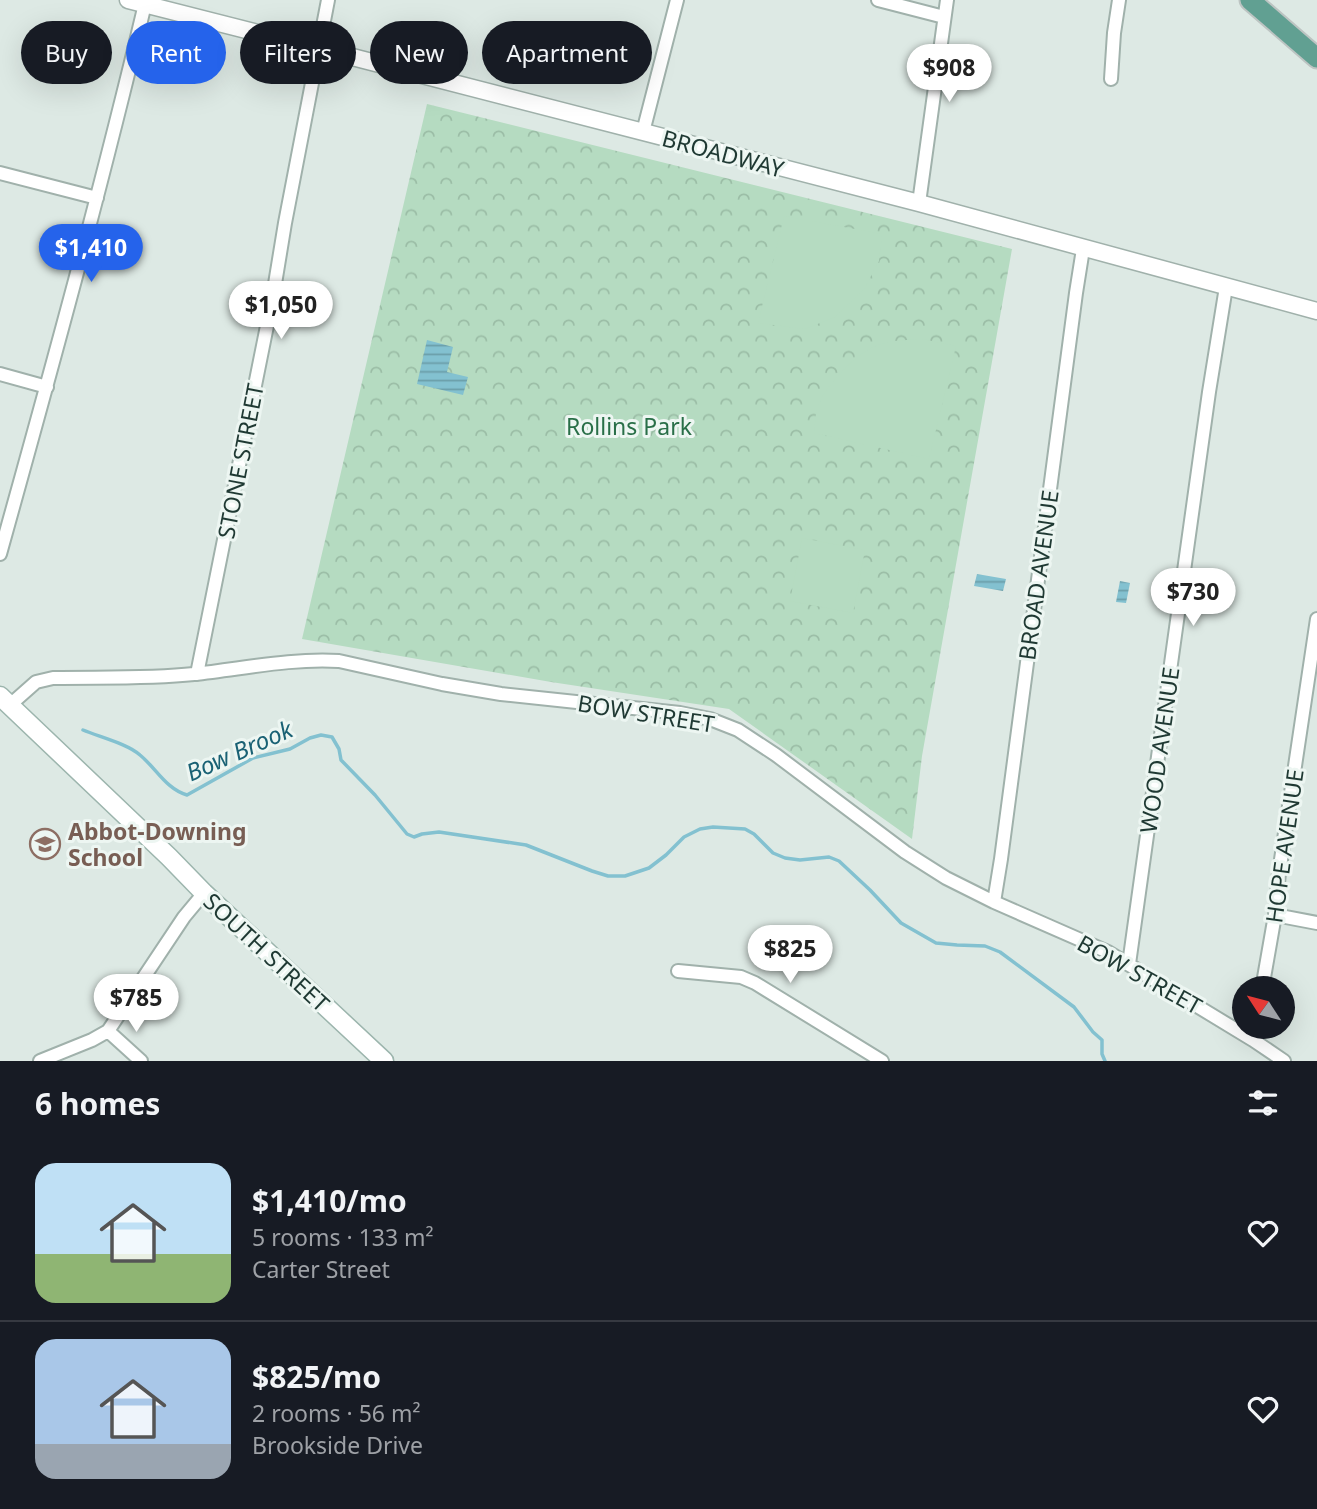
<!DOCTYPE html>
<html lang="en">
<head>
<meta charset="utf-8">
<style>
	body { margin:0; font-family:"Noto Sans",sans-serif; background:#20242c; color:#f1f3f6; height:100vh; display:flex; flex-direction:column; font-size:26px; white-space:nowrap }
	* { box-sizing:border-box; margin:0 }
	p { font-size:23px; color:#9ea1a6 }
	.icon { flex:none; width:38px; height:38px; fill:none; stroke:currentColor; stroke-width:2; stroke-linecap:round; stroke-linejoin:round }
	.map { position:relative; height:1061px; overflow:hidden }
	.sheet { display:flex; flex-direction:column; background:#171b24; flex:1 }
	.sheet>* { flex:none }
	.guide { position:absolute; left:21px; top:21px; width:700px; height:63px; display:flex; gap:14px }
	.needle { width:46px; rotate:306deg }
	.buttons { position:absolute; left:1232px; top:976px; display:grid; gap:14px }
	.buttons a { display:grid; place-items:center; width:63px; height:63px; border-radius:50%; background:#171b24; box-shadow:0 7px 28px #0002; font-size:35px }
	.price { position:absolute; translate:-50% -60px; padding:0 16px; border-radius:24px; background:#fff; color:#222; font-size:23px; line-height:46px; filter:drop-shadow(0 2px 4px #0008) }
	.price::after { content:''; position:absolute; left:50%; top:42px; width:21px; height:16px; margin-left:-10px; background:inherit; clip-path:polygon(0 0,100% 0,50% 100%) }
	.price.active { background:#2563eb; color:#fff }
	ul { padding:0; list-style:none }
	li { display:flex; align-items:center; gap:21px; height:175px; padding:0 35px }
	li+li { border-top:2px solid #363941 }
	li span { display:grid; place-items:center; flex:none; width:196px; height:140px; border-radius:21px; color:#555 }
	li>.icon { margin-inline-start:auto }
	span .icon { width:84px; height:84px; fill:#fffc; stroke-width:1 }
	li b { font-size:30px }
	h2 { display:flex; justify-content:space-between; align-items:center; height:84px; padding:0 35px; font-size:30px }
	.pill { padding:0 24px; border-radius:32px; background:#171b24; box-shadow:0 7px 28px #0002; font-size:24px; line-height:63px }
	.pill.active { background:#2563eb; color:#fff }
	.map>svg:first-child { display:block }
</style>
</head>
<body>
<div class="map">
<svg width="1317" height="1061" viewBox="0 0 1317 1061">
	<defs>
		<pattern id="park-crowns" width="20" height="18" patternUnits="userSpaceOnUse" patternTransform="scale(1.75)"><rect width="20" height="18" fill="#b5dbc1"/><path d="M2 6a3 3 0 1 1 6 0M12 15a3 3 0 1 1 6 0" fill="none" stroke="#9bbda6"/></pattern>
		<pattern id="water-rules" width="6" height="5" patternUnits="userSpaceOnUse" patternTransform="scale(1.75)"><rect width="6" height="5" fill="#83c1d0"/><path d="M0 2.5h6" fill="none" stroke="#6b9ea9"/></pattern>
	</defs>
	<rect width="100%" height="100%" fill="#dde9e4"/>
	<path fill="url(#park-crowns)" d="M 427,104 L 1012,249 L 922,756 L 912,839 L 729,709 L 551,682 L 302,639 Z"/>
	<path fill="#b5dbc1" d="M 784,216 L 882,234 L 879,261 L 864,289 L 835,317 L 805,329 L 758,323 Z
		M 922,339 L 956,346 L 929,459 L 814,433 C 815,425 815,414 818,406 C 825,386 854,356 873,347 C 888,340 906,340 922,339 Z
		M 802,538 L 865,550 L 853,613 L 790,601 Z"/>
	<path fill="url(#water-rules)" d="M 427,340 L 453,347 L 447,372 L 468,377 L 463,395 L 417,384 Z
		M 977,574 L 1006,579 L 1003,591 L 974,586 Z
		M 1120,581 L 1130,583 L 1126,603 L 1116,602 Z"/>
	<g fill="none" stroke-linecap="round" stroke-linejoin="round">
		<path stroke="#83c1d0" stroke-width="3.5" d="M 83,730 C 100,737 128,744 140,755 C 156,768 166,789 187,795 L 253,758 L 290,749 L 310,738 L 321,735 L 332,737 L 339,749 L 341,760 L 375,795 L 407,834 L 414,837 L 422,834 L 439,832 L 526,845 L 592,871 L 608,876 L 625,876 L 649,868 L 666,855 L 684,837 L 700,829 L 713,827 L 745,829 L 754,834 L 773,853 L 785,858 L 800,860 L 829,857 L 839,861 L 870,890 L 901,923 L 936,943 L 957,945 L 985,946 L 1000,952 L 1074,1007 L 1093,1032 L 1102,1040 L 1102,1054 L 1105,1061"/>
		<g stroke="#a0b1ab" stroke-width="16">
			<path id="minor" d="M 878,0 L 944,17
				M 1111,79 L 1114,33 L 1119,0
				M 643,132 L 677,0
				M 0,173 L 97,198
				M 919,203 L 947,0
				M 0,374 L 47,387
				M 0,554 C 51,371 101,189 145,4
				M 197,674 L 273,296 L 285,223 L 328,0
				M 10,705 L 36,682 L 53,678 C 100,677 147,679 194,674 C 242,669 291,658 339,661 L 442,684 L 501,694 L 680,713 L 710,719 L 738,730 L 776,755 L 905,852 L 946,878 L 994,902 L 1108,952 L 1253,1040 L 1284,1061
				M 994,902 L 1001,859 L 1076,293 L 1083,249
				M 1275,915 L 1317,923
				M 1129,964 L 1209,392 L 1226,287
				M 678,971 L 741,977 L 755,983 L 882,1061
				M 1262,989 L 1275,915 L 1279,873 L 1317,619
				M 108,1031 L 141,1061
				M 40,1061 L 92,1040 L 108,1031 L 184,917 L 204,893"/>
		</g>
		<g stroke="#a0b1ab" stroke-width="19">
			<path id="tertiary" d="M 128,0 L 329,51 L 919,203 L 1317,311"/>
		</g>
		<g stroke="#9cb5ad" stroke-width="21">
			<path id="secondary" d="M 0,696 L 169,857 L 204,893 L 384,1061"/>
		</g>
		<g stroke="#bcc4c2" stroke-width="23">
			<path id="primary" d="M 1250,0 L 1317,58"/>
		</g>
		<use href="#minor" stroke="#fff" stroke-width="12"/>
		<use href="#tertiary" stroke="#fff" stroke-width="16"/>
		<use href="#secondary" stroke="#fff" stroke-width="18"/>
		<use href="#primary" stroke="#61a092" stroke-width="19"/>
	</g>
	<defs>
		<g id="school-ring" transform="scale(1.575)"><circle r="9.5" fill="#edf6f2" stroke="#8d6e63" stroke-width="1.5"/><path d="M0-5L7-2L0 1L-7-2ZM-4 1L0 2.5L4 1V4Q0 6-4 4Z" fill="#8d6e63"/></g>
	</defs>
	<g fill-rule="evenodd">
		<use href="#school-ring" x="45" y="844"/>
	</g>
	<g text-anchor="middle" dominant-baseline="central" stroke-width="6" stroke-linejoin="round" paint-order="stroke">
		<g font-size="23" fill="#1f3933" stroke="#edf6f2">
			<text transform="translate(723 153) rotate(15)">BROADWAY</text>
			<text transform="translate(240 461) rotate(-79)">STONE STREET</text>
			<text transform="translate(1038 575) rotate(-82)">BROAD AVENUE</text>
			<text transform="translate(646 713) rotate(9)">BOW STREET</text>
			<text transform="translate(1159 750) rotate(-82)">WOOD AVENUE</text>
			<text transform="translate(1284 846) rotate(-82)">HOPE AVENUE</text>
			<text transform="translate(267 952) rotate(43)">SOUTH STREET</text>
			<text transform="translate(1140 974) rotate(29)">BOW STREET</text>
		</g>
		<g font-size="23" fill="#296f48" stroke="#edf6f2">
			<text x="629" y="426">Rollins Park</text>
		</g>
		<g font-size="23" font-weight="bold" fill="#785e54" stroke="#edf6f2" text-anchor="start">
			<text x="68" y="831">Abbot-Downing<tspan x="68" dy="26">School</tspan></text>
		</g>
		<g font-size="24" font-style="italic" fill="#196174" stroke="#edf6f2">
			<text transform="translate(239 750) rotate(-24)">Bow Brook</text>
		</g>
	</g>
</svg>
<div class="buttons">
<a><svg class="needle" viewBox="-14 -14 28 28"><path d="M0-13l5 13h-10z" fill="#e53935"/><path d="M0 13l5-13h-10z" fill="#9ea1a6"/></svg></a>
</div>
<b class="price" style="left:949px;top:104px">$908</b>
<b class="price active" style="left:91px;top:284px">$1,410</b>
<b class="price" style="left:281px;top:341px">$1,050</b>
<b class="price" style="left:1193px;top:628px">$730</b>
<b class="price" style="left:790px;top:985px">$825</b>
<b class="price" style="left:136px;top:1034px">$785</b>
<div class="guide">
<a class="pill">Buy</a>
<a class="pill active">Rent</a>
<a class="pill">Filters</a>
<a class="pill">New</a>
<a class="pill">Apartment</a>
</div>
</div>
<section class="sheet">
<h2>6 homes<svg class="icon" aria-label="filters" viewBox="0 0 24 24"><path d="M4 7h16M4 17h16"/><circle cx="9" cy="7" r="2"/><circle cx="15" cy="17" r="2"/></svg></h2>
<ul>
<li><span style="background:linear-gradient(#bfe0f5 65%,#8fb573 0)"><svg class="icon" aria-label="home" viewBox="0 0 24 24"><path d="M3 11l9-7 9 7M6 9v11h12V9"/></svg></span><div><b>$1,410/mo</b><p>5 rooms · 133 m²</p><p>Carter Street</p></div><svg class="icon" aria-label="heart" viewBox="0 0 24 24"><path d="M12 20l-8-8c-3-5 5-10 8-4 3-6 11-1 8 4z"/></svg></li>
<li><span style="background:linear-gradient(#a9c7e8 75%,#9aa5b1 0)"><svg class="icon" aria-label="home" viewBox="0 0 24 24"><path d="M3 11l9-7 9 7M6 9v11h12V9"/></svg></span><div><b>$825/mo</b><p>2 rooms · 56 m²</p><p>Brookside Drive</p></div><svg class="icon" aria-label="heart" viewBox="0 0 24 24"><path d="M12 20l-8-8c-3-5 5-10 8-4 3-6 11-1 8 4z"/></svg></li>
</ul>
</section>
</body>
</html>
